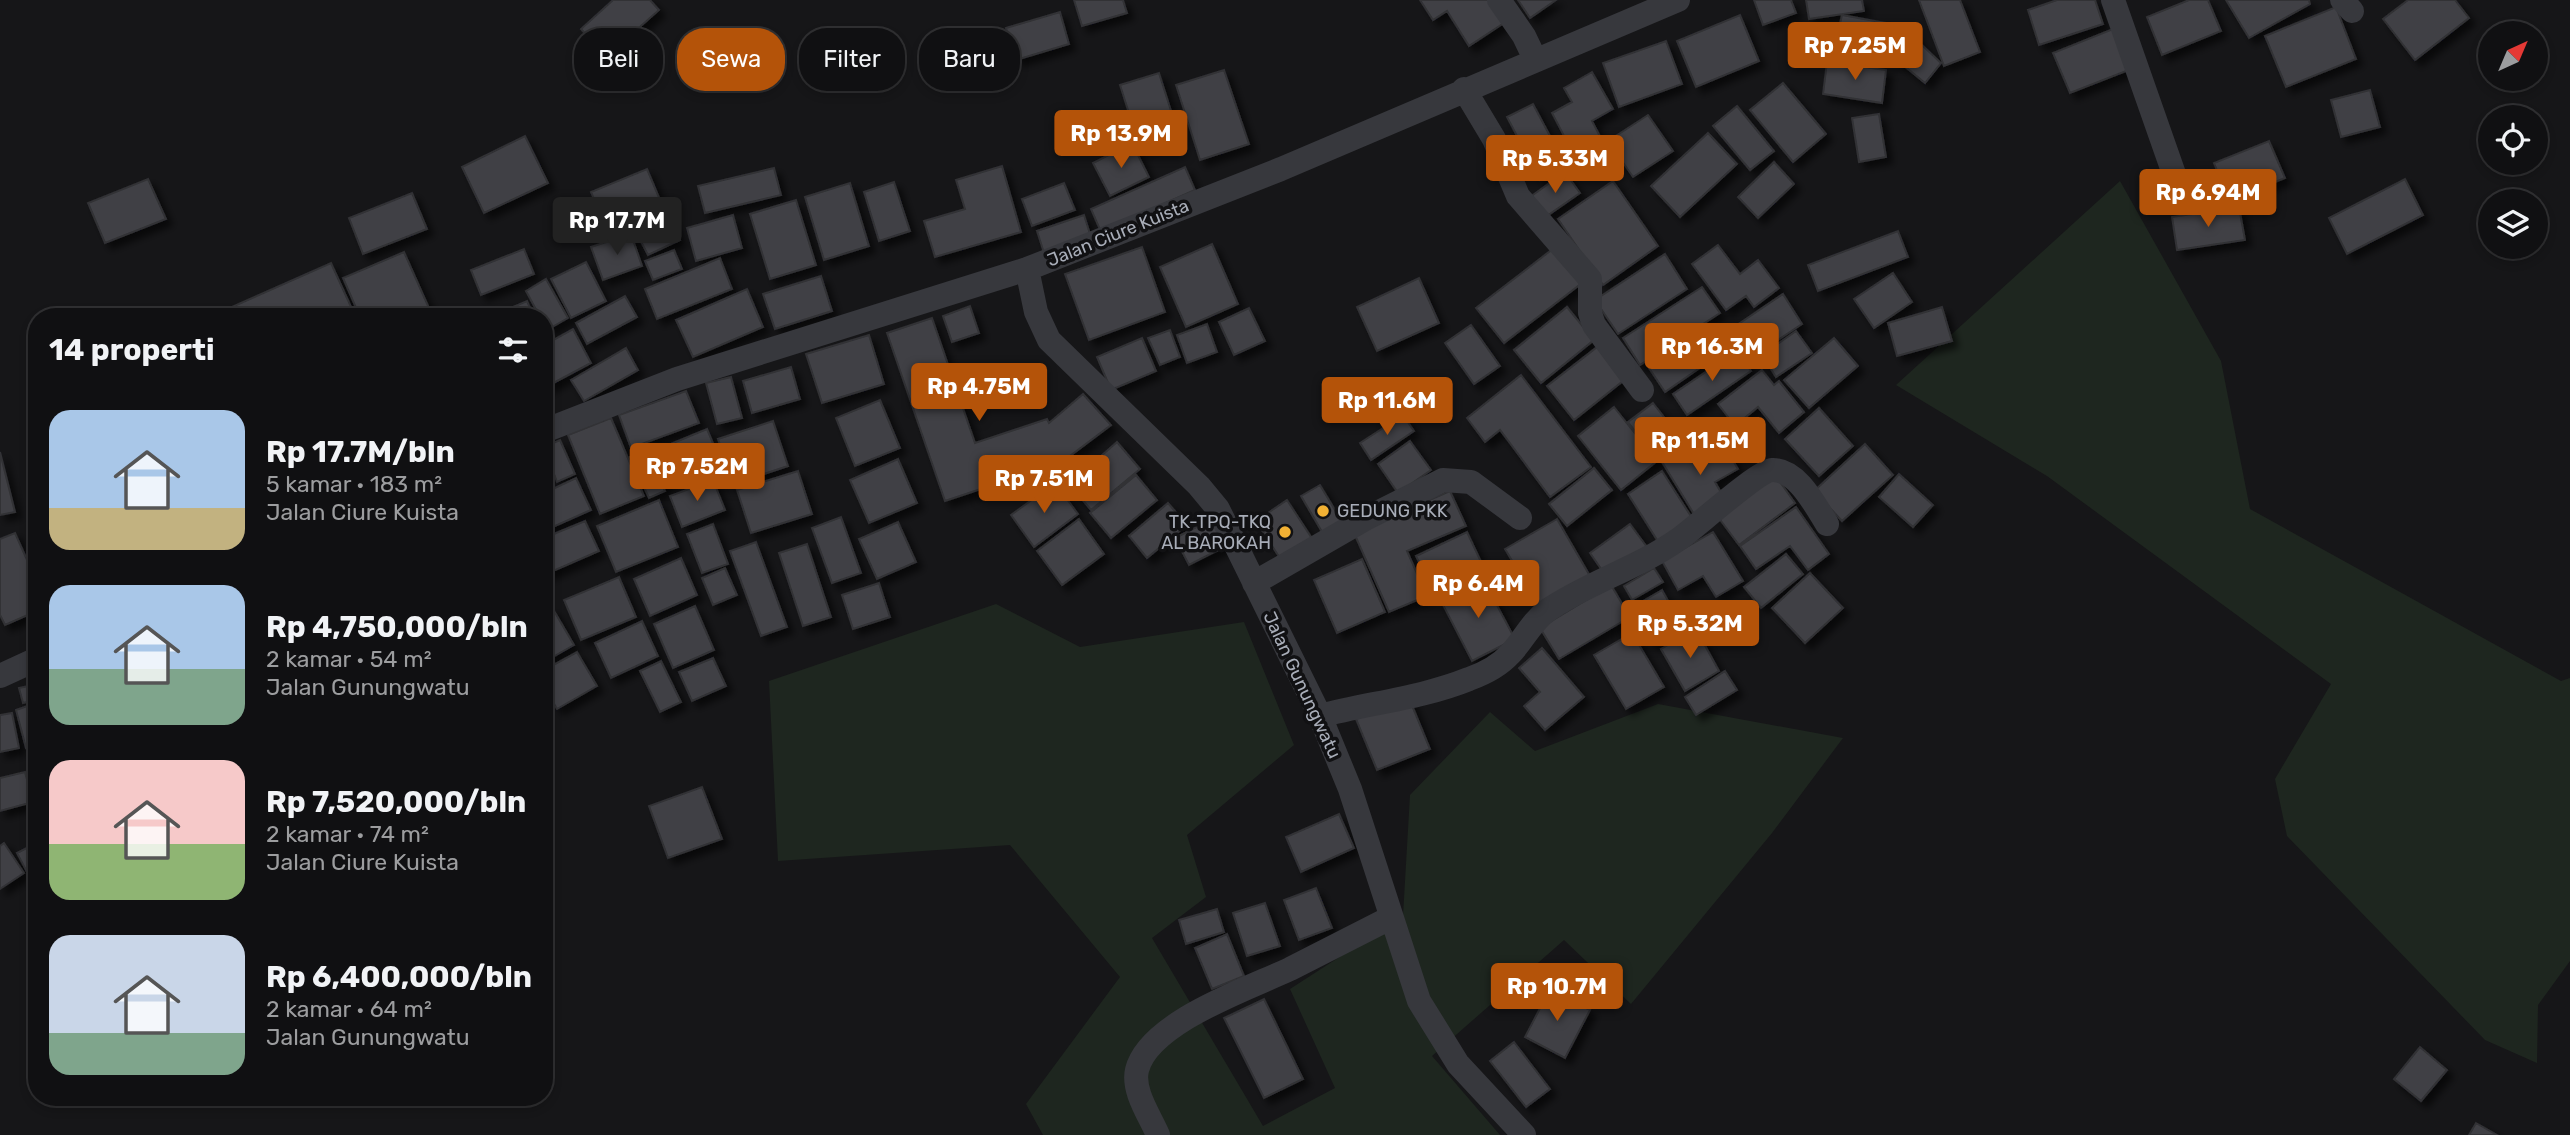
<!DOCTYPE html>
<html lang="id">
<head>
<meta charset="utf-8">
<style>
	body { margin:0; font-family:Rubik,sans-serif; background:#19191b; color:#f1f3f6; height:100vh; display:flex; flex-direction:column; font-size:26px; white-space:nowrap }
	* { box-sizing:border-box; margin:0 }
	p { font-size:23px; color:#9c9d9f }
	.icon { flex:none; width:38px; height:38px; fill:none; stroke:currentColor; stroke-width:2; stroke-linecap:round; stroke-linejoin:round }
	.map { position:relative; flex:1; overflow:hidden }
	.side { position:absolute; left:28px; top:308px; width:525px; height:798px; display:flex; flex-direction:column; background:#101012; border-radius:28px; box-shadow:0 4px 10px #0003,0 0 0 2px #303032 }
	.side>* { flex:none }
	.guide { position:absolute; left:574px; top:28px; width:665px; height:63px; display:flex; gap:14px }
	.needle { width:46px; rotate:44deg }
	.buttons { position:absolute; left:2478px; top:21px; display:grid; gap:14px }
	.buttons a { display:grid; place-items:center; width:70px; height:70px; border-radius:50%; background:#101012; box-shadow:0 4px 10px #0003,0 0 0 2px #303032; font-size:35px }
	.price { position:absolute; translate:-50% -60px; padding:0 16px; border-radius:7px; background:#b45309; color:#fff; font-size:23px; line-height:46px; filter:drop-shadow(0 2px 4px #0008) }
	.price::after { content:''; position:absolute; left:50%; top:42px; width:21px; height:16px; margin-left:-10px; background:inherit; clip-path:polygon(0 0,100% 0,50% 100%) }
	.price.on { background:#222; color:#fff }
	ul { padding:0; list-style:none }
	li { display:flex; align-items:center; gap:21px; height:175px; padding:0 21px }
	li span { display:grid; place-items:center; flex:none; width:196px; height:140px; border-radius:21px; color:#555 }
	li>.icon { margin-inline-start:auto }
	span .icon { width:84px; height:84px; fill:#fffc; stroke-width:1 }
	li b { font-size:30px }
	h2 { display:flex; justify-content:space-between; align-items:center; height:84px; padding:0 21px; font-size:30px }
	.tag { padding:0 24px; border-radius:28px; background:#101012; box-shadow:0 4px 10px #0003,0 0 0 2px #303032; font-size:24px; line-height:63px }
	.tag.on { background:#b45309; color:#fff }
	.map>svg:first-child { display:block }
</style>
</head>
<body>
<div class="map">
<svg width="2570" height="1135" viewBox="0 0 2570 1135">
	<defs>
		<filter id="shadow"><feDropShadow dx="6" dy="6" stdDeviation="3.5" flood-color="#0009"/></filter>
	</defs>
	<rect width="100%" height="100%" fill="#161618"/>
	<path fill="#1e261f" d="M 2120,181 L 2221,361 L 2250,509 L 2561,681 L 2570,678 L 2570,961 L 2538,1005 L 2537,1063 L 2485,1040 L 2287,836 L 2275,779 L 2331,684 L 2047,476 L 1896,385 Z
		M 996,604 L 1080,647 L 1244,622 L 1294,745 L 1187,835 L 1206,897 L 1152,938 L 1263,1126 L 1335,1088 L 1290,989 L 1403,916 L 1410,795 L 1490,712 L 1535,751 L 1658,704 L 1843,738 L 1772,833 L 1631,1004 L 1564,940 L 1432,1056 L 1500,1135 L 1043,1135 L 1026,1104 L 1120,977 L 1010,845 L 778,861 L 769,681 Z"/>
	<path fill="#404145" stroke="#303034" stroke-width="2" filter="url(#shadow)" d="M 613,0 L 650,0 L 659,10 L 606,57 L 581,29 Z
		M 1074,0 L 1123,0 L 1127,13 L 1082,26 Z
		M 1420,0 L 1493,0 L 1507,21 L 1469,46 L 1447,11 L 1433,20 Z
		M 1518,0 L 1556,0 L 1530,18 Z
		M 1754,0 L 1791,0 L 1796,13 L 1763,25 Z
		M 1806,0 L 1862,0 L 1864,11 L 1809,19 Z
		M 1919,0 L 1960,0 L 1980,52 L 1944,66 Z
		M 2057,0 L 2095,0 L 2103,24 L 2039,45 L 2028,10 Z
		M 2189,0 L 2208,0 L 2221,31 L 2162,55 L 2147,17 Z
		M 2226,0 L 2309,0 L 2310,4 L 2249,38 Z
		M 2408,0 L 2455,0 L 2469,18 L 2415,60 L 2383,19 Z
		M 2336,7 L 2356,59 L 2286,87 L 2265,36 Z
		M 1060,12 L 1069,44 L 1016,60 L 1006,28 Z
		M 1740,15 L 1759,61 L 1696,87 L 1677,41 Z
		M 1842,15 L 1902,26 L 1941,63 L 1925,83 L 1892,56 L 1835,45 Z
		M 2118,27 L 2134,68 L 2070,93 L 2053,53 Z
		M 1666,41 L 1682,84 L 1619,107 L 1603,63 Z
		M 1827,62 L 1886,70 L 1882,103 L 1823,94 Z
		M 1224,70 L 1249,144 L 1200,160 L 1176,85 Z
		M 1592,72 L 1613,109 L 1592,121 L 1605,146 L 1577,161 L 1552,113 L 1572,102 L 1564,88 Z
		M 1159,73 L 1179,136 L 1140,148 L 1120,85 Z
		M 1783,83 L 1826,134 L 1793,162 L 1750,110 Z
		M 2370,90 L 2380,127 L 2341,137 L 2331,100 Z
		M 1533,104 L 1566,166 L 1540,180 L 1507,117 Z
		M 1737,106 L 1774,151 L 1750,170 L 1713,126 Z
		M 1879,114 L 1886,157 L 1859,162 L 1852,118 Z
		M 1648,115 L 1673,151 L 1633,177 L 1608,141 Z
		M 1708,133 L 1737,164 L 1680,217 L 1651,186 Z
		M 525,136 L 548,183 L 484,213 L 462,167 Z
		M 2269,141 L 2285,178 L 2229,201 L 2214,163 Z
		M 1132,143 L 1149,177 L 1110,196 L 1093,163 Z
		M 1774,162 L 1794,184 L 1758,218 L 1738,197 Z
		M 1002,166 L 1021,232 L 935,257 L 924,221 L 965,209 L 956,180 Z
		M 1185,167 L 1195,190 L 1101,232 L 1091,209 Z
		M 774,168 L 781,195 L 705,213 L 698,186 Z
		M 647,169 L 663,207 L 607,231 L 591,192 Z
		M 1565,172 L 1580,193 L 1544,218 L 1530,197 Z
		M 148,179 L 166,219 L 105,243 L 88,203 Z
		M 2405,179 L 2423,215 L 2347,254 L 2329,218 Z
		M 1613,181 L 1658,246 L 1603,285 L 1558,219 Z
		M 894,182 L 910,231 L 879,241 L 864,192 Z
		M 850,183 L 869,246 L 824,260 L 805,197 Z
		M 1064,183 L 1075,210 L 1032,226 L 1022,199 Z
		M 412,193 L 427,229 L 363,254 L 349,218 Z
		M 796,200 L 816,265 L 770,279 L 750,214 Z
		M 2239,207 L 2245,240 L 2177,250 L 2172,217 Z
		M 733,215 L 742,248 L 696,261 L 687,228 Z
		M 1084,215 L 1091,237 L 1044,253 L 1037,231 Z
		M 669,217 L 680,240 L 648,255 L 636,232 Z
		M 1898,231 L 1908,257 L 1818,291 L 1808,265 Z
		M 631,234 L 642,266 L 603,280 L 591,247 Z
		M 1212,244 L 1238,304 L 1186,327 L 1160,267 Z
		M 1718,245 L 1740,274 L 1758,260 L 1779,288 L 1754,307 L 1746,296 L 1726,310 L 1692,264 Z
		M 1142,247 L 1165,312 L 1089,340 L 1065,274 Z
		M 1554,248 L 1582,283 L 1504,343 L 1476,308 Z
		M 524,249 L 534,274 L 481,295 L 471,270 Z
		M 674,250 L 682,269 L 653,280 L 645,261 Z
		M 404,252 L 433,317 L 360,317 L 343,278 Z
		M 1665,254 L 1687,289 L 1618,334 L 1595,300 Z
		M 720,258 L 732,289 L 657,319 L 645,289 Z
		M 586,262 L 606,301 L 571,318 L 551,279 Z
		M 331,263 L 352,309 L 334,317 L 217,317 L 216,314 Z
		M 1893,273 L 1912,302 L 1874,328 L 1854,299 Z
		M 821,276 L 832,311 L 775,329 L 763,294 Z
		M 1419,278 L 1439,323 L 1377,351 L 1357,307 Z
		M 546,279 L 568,318 L 547,330 L 544,317 L 540,317 L 526,291 Z
		M 1702,287 L 1720,313 L 1640,365 L 1623,338 Z
		M 747,289 L 763,327 L 693,357 L 676,320 Z
		M 1783,294 L 1802,324 L 1754,356 L 1734,327 Z
		M 625,296 L 637,317 L 587,344 L 576,323 Z
		M 527,301 L 534,317 L 489,317 Z
		M 970,306 L 979,333 L 952,342 L 943,316 Z
		M 1567,307 L 1594,340 L 1541,383 L 1514,350 Z
		M 1942,307 L 1952,341 L 1897,356 L 1888,323 Z
		M 1249,308 L 1265,341 L 1234,355 L 1219,322 Z
		M 932,318 L 975,443 L 1047,419 L 1049,423 L 1083,394 L 1111,425 L 1062,462 L 945,501 L 887,333 Z
		M 1207,324 L 1217,352 L 1187,363 L 1177,335 Z
		M 1471,325 L 1500,366 L 1474,384 L 1445,343 Z
		M 573,329 L 591,363 L 544,388 L 544,345 Z
		M 1170,330 L 1180,357 L 1160,365 L 1148,338 Z
		M 1704,331 L 1720,354 L 1665,392 L 1649,368 Z
		M 1796,331 L 1812,353 L 1776,377 L 1762,355 Z
		M 869,335 L 884,384 L 822,403 L 806,354 Z
		M 1142,338 L 1156,371 L 1111,390 L 1097,357 Z
		M 1834,338 L 1858,366 L 1809,408 L 1784,380 Z
		M 1601,344 L 1628,377 L 1574,420 L 1547,386 Z
		M 626,348 L 638,370 L 584,401 L 571,380 Z
		M 1737,351 L 1751,371 L 1687,415 L 1673,394 Z
		M 791,367 L 800,399 L 752,413 L 743,381 Z
		M 1762,370 L 1774,385 L 1779,381 L 1804,412 L 1779,433 L 1758,407 L 1735,426 L 1718,404 Z
		M 1521,375 L 1591,467 L 1550,497 L 1500,430 L 1485,442 L 1467,418 Z
		M 731,377 L 742,418 L 717,424 L 706,383 Z
		M 686,391 L 699,423 L 631,448 L 619,415 Z
		M 880,400 L 900,448 L 855,466 L 836,418 Z
		M 1653,403 L 1682,440 L 1657,460 L 1628,422 Z
		M 1614,407 L 1657,461 L 1621,490 L 1578,436 Z
		M 1819,408 L 1853,446 L 1819,476 L 1785,439 Z
		M 1403,415 L 1414,431 L 1371,460 L 1360,443 Z
		M 611,418 L 644,496 L 600,514 L 568,435 Z
		M 773,421 L 788,466 L 734,484 L 718,439 Z
		M 707,429 L 721,462 L 663,485 L 651,452 Z
		M 560,440 L 575,474 L 557,482 L 544,447 Z
		M 1410,441 L 1431,470 L 1398,493 L 1378,464 Z
		M 1117,442 L 1140,469 L 1091,510 L 1069,484 Z
		M 1691,444 L 1700,459 L 1724,445 L 1738,469 L 1715,482 L 1726,501 L 1697,519 L 1662,462 Z
		M 1865,444 L 1893,475 L 1842,521 L 1814,491 Z
		M 646,450 L 665,491 L 649,498 L 630,457 Z
		M 0,452 L 15,512 L 0,515 Z
		M 898,459 L 917,503 L 869,523 L 850,480 Z
		M 1594,468 L 1612,490 L 1567,526 L 1549,504 Z
		M 798,471 L 812,514 L 751,533 L 737,490 Z
		M 1662,471 L 1694,521 L 1659,543 L 1628,494 Z
		M 1899,474 L 1933,505 L 1913,527 L 1879,497 Z
		M 1136,475 L 1157,500 L 1111,538 L 1090,513 Z
		M 1775,475 L 1795,503 L 1739,545 L 1718,517 Z
		M 576,478 L 591,510 L 544,531 L 544,493 Z
		M 713,480 L 725,510 L 682,527 L 670,496 Z
		M 1055,483 L 1078,514 L 1034,547 L 1011,515 Z
		M 1320,485 L 1344,525 L 1325,537 L 1301,496 Z
		M 1450,491 L 1466,526 L 1407,551 L 1427,596 L 1389,612 L 1354,533 Z
		M 659,500 L 678,547 L 616,572 L 597,526 Z
		M 1287,500 L 1315,543 L 1283,563 L 1256,521 Z
		M 1168,503 L 1187,525 L 1147,558 L 1129,536 Z
		M 1796,507 L 1829,554 L 1808,570 L 1790,546 L 1756,569 L 1740,546 Z
		M 1218,516 L 1232,543 L 1189,565 L 1175,538 Z
		M 841,517 L 861,573 L 832,583 L 812,528 Z
		M 1079,519 L 1104,554 L 1062,585 L 1037,551 Z
		M 1557,519 L 1590,576 L 1539,606 L 1505,549 Z
		M 585,521 L 599,551 L 544,575 L 544,538 Z
		M 898,522 L 916,562 L 877,579 L 859,539 Z
		M 713,524 L 728,564 L 702,573 L 687,534 Z
		M 1630,524 L 1647,547 L 1606,576 L 1590,553 Z
		M 1467,532 L 1484,568 L 1433,591 L 1416,556 Z
		M 1713,532 L 1743,581 L 1716,597 L 1703,576 L 1678,590 L 1662,561 Z
		M 15,533 L 37,582 L 37,611 L 5,625 L 0,615 L 0,539 Z
		M 756,542 L 787,627 L 761,636 L 730,551 Z
		M 807,544 L 831,617 L 803,626 L 779,553 Z
		M 1786,554 L 1803,574 L 1761,608 L 1744,587 Z
		M 681,558 L 697,595 L 650,616 L 634,579 Z
		M 1362,559 L 1385,612 L 1337,633 L 1314,580 Z
		M 725,568 L 737,595 L 713,605 L 702,578 Z
		M 1654,568 L 1663,582 L 1632,600 L 1624,586 Z
		M 1810,573 L 1843,608 L 1805,643 L 1772,608 Z
		M 619,577 L 636,617 L 581,640 L 564,600 Z
		M 1483,579 L 1515,639 L 1472,661 L 1441,601 Z
		M 879,583 L 890,617 L 853,629 L 842,595 Z
		M 1611,585 L 1630,617 L 1559,659 L 1540,628 Z
		M 1662,590 L 1683,627 L 1653,644 L 1631,608 Z
		M 695,606 L 714,650 L 673,668 L 654,624 Z
		M 553,609 L 574,645 L 544,662 L 544,614 Z
		M 642,621 L 658,656 L 611,678 L 595,643 Z
		M 1696,629 L 1719,671 L 1685,691 L 1661,649 Z
		M 1632,633 L 1664,687 L 1626,709 L 1594,655 Z
		M 1542,648 L 1584,697 L 1545,730 L 1524,706 L 1540,692 L 1519,668 Z
		M 577,652 L 597,686 L 557,709 L 544,686 L 544,670 Z
		M 713,658 L 726,686 L 692,701 L 679,672 Z
		M 661,661 L 681,702 L 660,712 L 640,671 Z
		M 1725,671 L 1737,690 L 1696,715 L 1685,697 Z
		M 37,684 L 37,700 L 23,703 L 19,688 Z
		M 1409,698 L 1430,749 L 1377,770 L 1356,719 Z
		M 30,705 L 37,745 L 26,748 L 16,710 Z
		M 12,713 L 19,748 L 0,752 L 0,715 Z
		M 25,772 L 33,802 L 0,811 L 0,778 Z
		M 702,787 L 722,839 L 668,858 L 649,806 Z
		M 1339,814 L 1354,848 L 1301,872 L 1286,837 Z
		M 4,843 L 24,873 L 0,889 L 0,846 Z
		M 36,843 L 37,869 L 28,874 L 17,853 Z
		M 1316,888 L 1332,928 L 1299,940 L 1284,900 Z
		M 1265,903 L 1280,946 L 1247,956 L 1233,913 Z
		M 1217,909 L 1224,932 L 1186,944 L 1179,920 Z
		M 1227,934 L 1244,976 L 1212,989 L 1195,948 Z
		M 1550,989 L 1590,1010 L 1565,1058 L 1525,1037 Z
		M 1264,999 L 1303,1079 L 1264,1098 L 1224,1018 Z
		M 1514,1042 L 1550,1089 L 1526,1107 L 1490,1061 Z
		M 2420,1047 L 2447,1070 L 2421,1101 L 2394,1079 Z
		M 2476,1123 L 2497,1135 L 2469,1135 Z"/>
	<g fill="none" stroke-linecap="round" stroke-linejoin="round">
		<path stroke="#37383d" stroke-width="24" d="M 1499,0 L 1524,36 L 1535,59
			M 2113,0 L 2180,191
			M 2342,0 L 2352,11
			M 1464,89 L 1494,139 L 1518,196 L 1590,279 L 1590,313 L 1594,325 L 1642,390
			M 1027,269 L 1036,312 L 1049,340 L 1199,486 L 1218,509 L 1320,716 L 1350,789 L 1419,1001 L 1458,1064 L 1524,1135
			M 544,431 L 677,379 L 1027,269 L 1281,169 L 1678,0
			M 1254,583 L 1365,519 L 1443,480 L 1471,482 L 1520,518
			M 0,676 L 37,659
			M 1320,716 C 1369,703 1422,698 1469,679 C 1483,674 1500,665 1510,654 C 1524,640 1530,623 1548,610 C 1589,582 1638,568 1679,539 C 1696,527 1758,471 1772,470 C 1797,469 1815,505 1827,524
			M 1158,1135 C 1150,1116 1132,1091 1137,1070 C 1149,1022 1250,988 1290,969 C 1324,952 1357,935 1390,918"/>
	</g>
	<g fill="#f2b134" stroke="#111113" stroke-width="2.5">
		<circle cx="1323" cy="511" r="7"/>
		<circle cx="1285" cy="532" r="7"/>
	</g>
	<g text-anchor="middle" dominant-baseline="central" stroke-width="7" stroke-linejoin="round" paint-order="stroke">
		<g font-size="18" fill="#a8adb8" stroke="#111113">
			<text transform="translate(1118 233) rotate(-22)">Jalan Ciure Kuista</text>
			<text transform="translate(1302 685) rotate(65)">Jalan Gunungwatu</text>
		</g>
		<g font-size="18" fill="#a8adb8" stroke="#111113" text-anchor="start">
			<text x="1337" y="511">GEDUNG PKK</text>
			<text x="1271" y="522" text-anchor="end">TK-TPQ-TKQ<tspan x="1271" dy="21">AL BAROKAH</tspan></text>
		</g>
	</g>
</svg>
<div class="buttons">
<a><svg class="needle" viewBox="-14 -14 28 28"><path d="M0-13l5 13h-10z" fill="#e53935"/><path d="M0 13l5-13h-10z" fill="#9c9d9f"/></svg></a>
<a><svg class="icon" aria-label="locate" viewBox="0 0 24 24"><circle cx="12" cy="12" r="6"/><path d="M12 2v4M12 18v4M2 12h4M18 12h4"/></svg></a>
<a><svg class="icon" aria-label="layers" viewBox="0 0 24 24"><path d="M12 4l9 5-9 5-9-5zM3 14l9 5 9-5"/></svg></a>
</div>
<b class="price" style="left:1855px;top:82px">Rp 7.25M</b>
<b class="price" style="left:1121px;top:170px">Rp 13.9M</b>
<b class="price" style="left:1555px;top:195px">Rp 5.33M</b>
<b class="price" style="left:2208px;top:229px">Rp 6.94M</b>
<b class="price on" style="left:617px;top:257px">Rp 17.7M</b>
<b class="price" style="left:1712px;top:383px">Rp 16.3M</b>
<b class="price" style="left:979px;top:423px">Rp 4.75M</b>
<b class="price" style="left:1387px;top:437px">Rp 11.6M</b>
<b class="price" style="left:1700px;top:477px">Rp 11.5M</b>
<b class="price" style="left:697px;top:503px">Rp 7.52M</b>
<b class="price" style="left:1044px;top:515px">Rp 7.51M</b>
<b class="price" style="left:1478px;top:620px">Rp 6.4M</b>
<b class="price" style="left:1690px;top:660px">Rp 5.32M</b>
<b class="price" style="left:1557px;top:1023px">Rp 10.7M</b>
<div class="guide">
<a class="tag">Beli</a>
<a class="tag on">Sewa</a>
<a class="tag">Filter</a>
<a class="tag">Baru</a>
</div>
<section class="side">
<h2>14 properti<svg class="icon" aria-label="filters" viewBox="0 0 24 24"><path d="M4 7h16M4 17h16"/><circle cx="9" cy="7" r="2"/><circle cx="15" cy="17" r="2"/></svg></h2>
<ul>
<li><span style="background:linear-gradient(#a9c7e8 70%,#c2b280 0)"><svg class="icon" aria-label="home" viewBox="0 0 24 24"><path d="M3 11l9-7 9 7M6 9v11h12V9"/></svg></span><div><b>Rp 17.7M/bln</b><p>5 kamar · 183 m²</p><p>Jalan Ciure Kuista</p></div></li>
<li><span style="background:linear-gradient(#a9c7e8 60%,#7fa58c 0)"><svg class="icon" aria-label="home" viewBox="0 0 24 24"><path d="M3 11l9-7 9 7M6 9v11h12V9"/></svg></span><div><b>Rp 4,750,000/bln</b><p>2 kamar · 54 m²</p><p>Jalan Gunungwatu</p></div></li>
<li><span style="background:linear-gradient(#f6c9c9 60%,#8fb573 0)"><svg class="icon" aria-label="home" viewBox="0 0 24 24"><path d="M3 11l9-7 9 7M6 9v11h12V9"/></svg></span><div><b>Rp 7,520,000/bln</b><p>2 kamar · 74 m²</p><p>Jalan Ciure Kuista</p></div></li>
<li><span style="background:linear-gradient(#c9d6e8 70%,#7fa58c 0)"><svg class="icon" aria-label="home" viewBox="0 0 24 24"><path d="M3 11l9-7 9 7M6 9v11h12V9"/></svg></span><div><b>Rp 6,400,000/bln</b><p>2 kamar · 64 m²</p><p>Jalan Gunungwatu</p></div></li>
</ul>
</section>
</div>
</body>
</html>
